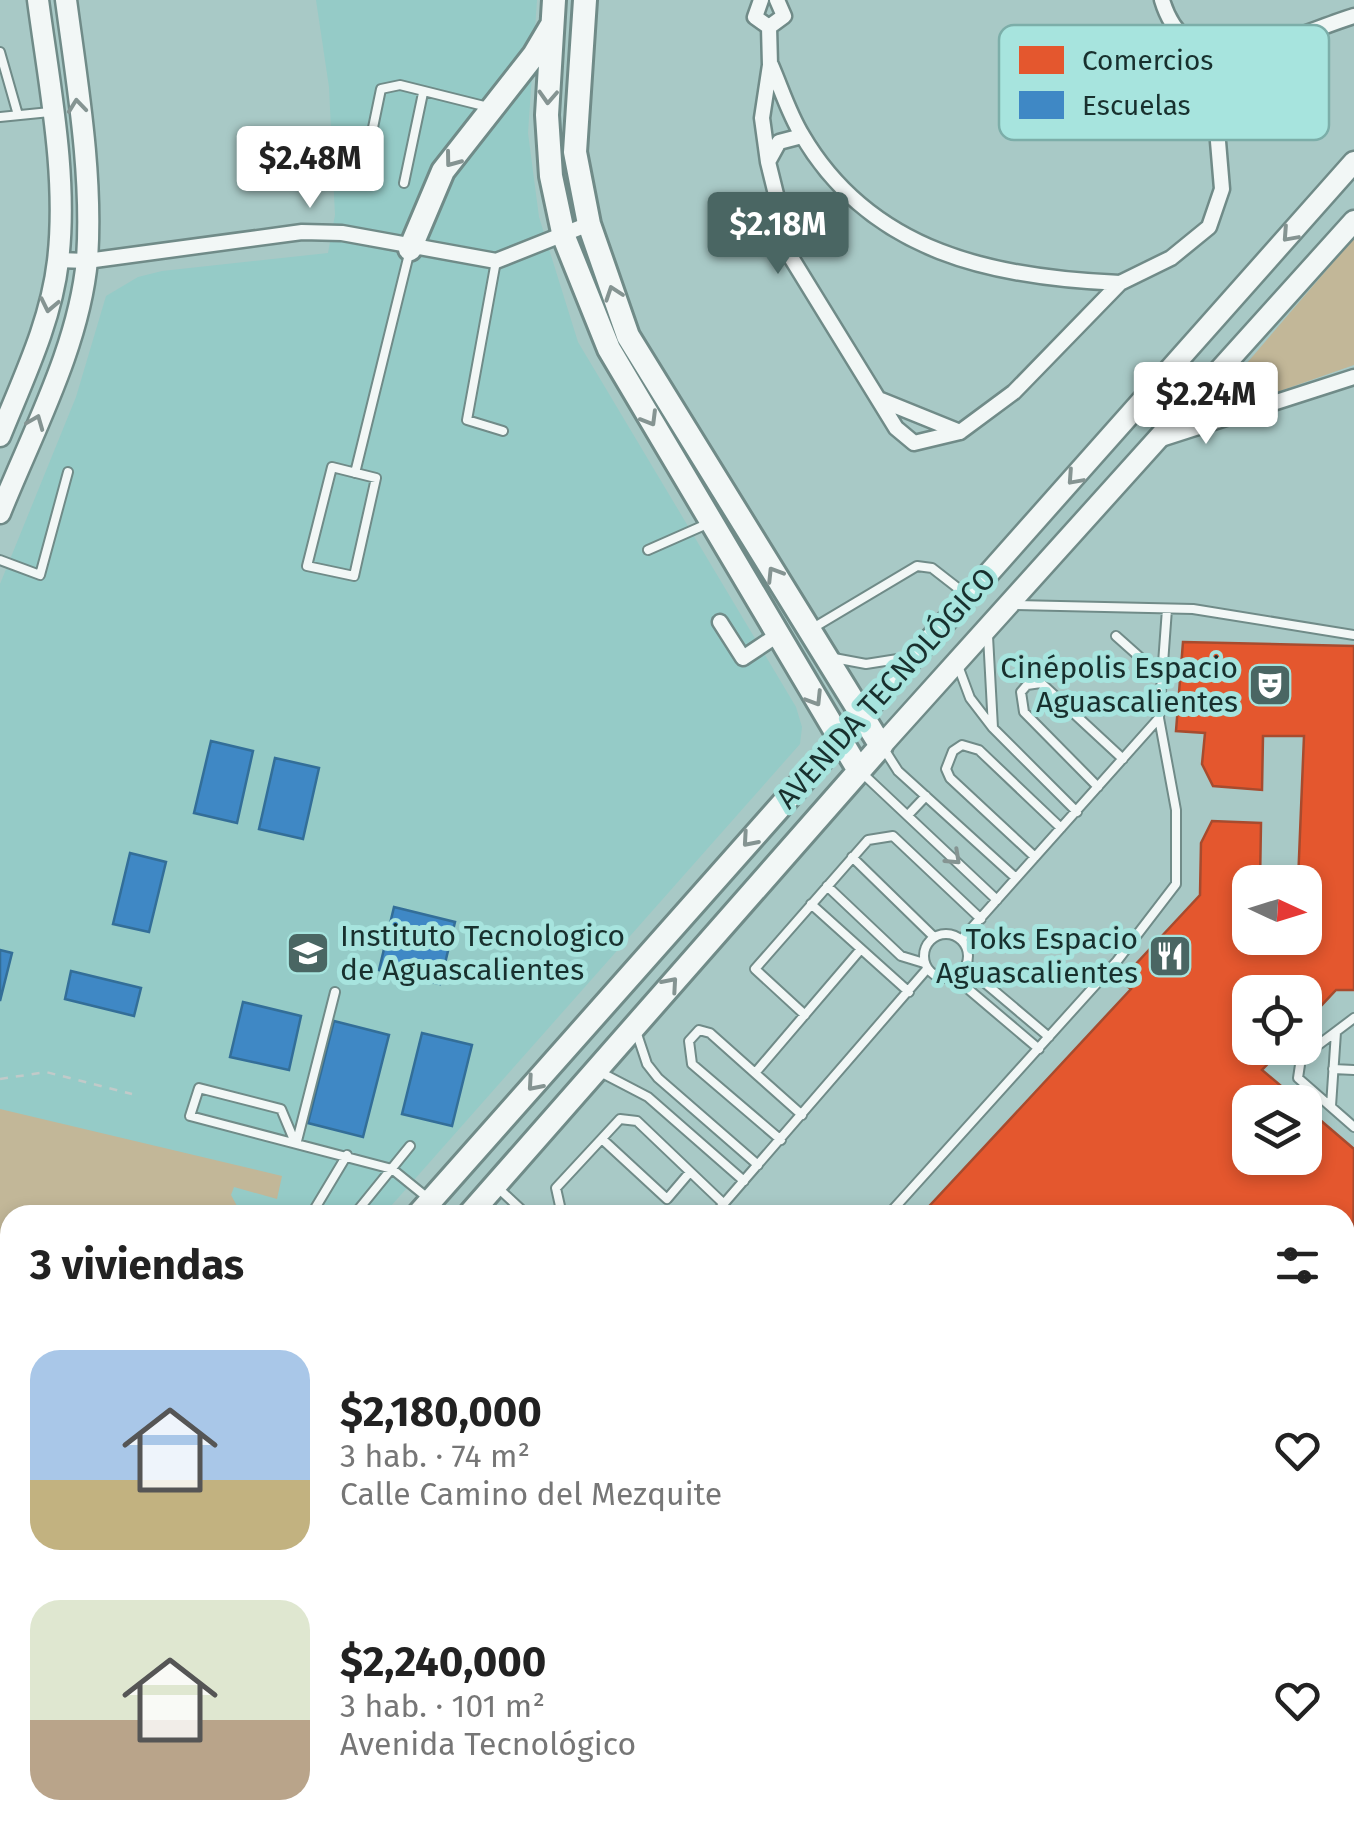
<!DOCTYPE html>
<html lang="es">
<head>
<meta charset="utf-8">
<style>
	body { margin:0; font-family:"Fira Sans",sans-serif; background:#f6f6f6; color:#222; height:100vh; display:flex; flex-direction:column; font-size:38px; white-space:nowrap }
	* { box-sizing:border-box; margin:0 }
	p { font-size:32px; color:#767676 }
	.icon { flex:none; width:55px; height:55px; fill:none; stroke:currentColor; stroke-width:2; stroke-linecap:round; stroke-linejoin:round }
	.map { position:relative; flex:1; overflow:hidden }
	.side { position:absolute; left:0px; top:1205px; width:1355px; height:642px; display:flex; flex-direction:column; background:#fff; border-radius:30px 30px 0 0; box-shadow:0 5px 15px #0003 }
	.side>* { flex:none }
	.needle { width:65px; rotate:94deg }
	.buttons { position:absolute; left:1232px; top:865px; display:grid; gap:20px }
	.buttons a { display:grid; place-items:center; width:90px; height:90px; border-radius:20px; background:#fff; box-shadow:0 5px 15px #0003; font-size:50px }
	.price { position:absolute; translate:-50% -85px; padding:0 22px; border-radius:10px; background:#fff; color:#222; font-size:32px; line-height:65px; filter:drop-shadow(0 2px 5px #0008) }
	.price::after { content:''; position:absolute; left:50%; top:60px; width:30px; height:22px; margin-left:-15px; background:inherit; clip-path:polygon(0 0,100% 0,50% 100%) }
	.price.selected { background:#4a6663; color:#fff }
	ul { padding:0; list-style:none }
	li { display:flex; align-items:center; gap:30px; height:250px; padding:0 30px }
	li span { display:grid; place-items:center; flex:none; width:280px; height:200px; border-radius:30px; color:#555 }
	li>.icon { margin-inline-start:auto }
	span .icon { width:120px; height:120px; fill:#fffc; stroke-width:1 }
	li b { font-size:42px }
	h2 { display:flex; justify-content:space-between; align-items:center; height:120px; padding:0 30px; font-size:42px }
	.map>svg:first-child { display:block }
</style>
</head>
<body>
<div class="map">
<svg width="1354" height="1846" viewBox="0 0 1354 1846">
	<rect width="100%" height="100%" fill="#a8c9c6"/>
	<path fill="#95cbc7" d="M 316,0 L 537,0 L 528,133 L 539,217 L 578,342 L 796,707 L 802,727 L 800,744 L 383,1215 L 10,1215 L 10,1633 L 0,1644 L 0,584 L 76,397 L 106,296 L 138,277 L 162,271 L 328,253 L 335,215 L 329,87 Z"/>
	<path fill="#c2b798" d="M 1354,238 L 1354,365 L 1234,407 L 1221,401 L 1223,391 Z
		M 0,1109 L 282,1176 L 277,1199 L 234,1187 L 231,1195 L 242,1215 L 10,1215 L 10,1353 L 0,1351 Z
		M 0,1373 L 10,1376 L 10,1561 L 0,1568 Z
		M 1354,1800 L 1354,1846 L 1235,1846 L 1257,1838 L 1345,1838 L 1345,1804 Z"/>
	<path fill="#e4572e" stroke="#a74b2e" stroke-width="2.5" d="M 1183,642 L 1354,646 L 1354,990 L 1336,990 L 1305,1023 L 1305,992 L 1250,992 L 1250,1048 L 1283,1048 L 1262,1070 L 1300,1102 L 1250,1102 L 1250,1158 L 1305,1158 L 1305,1107 L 1354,1149 L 1353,1300 L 1345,1309 L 1345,1215 L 921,1215 L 1131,989 L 1120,981 L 1200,895 L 1201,843 L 1212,821 L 1261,823 L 1260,882 L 1250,882 L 1250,938 L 1305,938 L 1305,882 L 1298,882 L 1304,736 L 1263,736 L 1262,790 L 1213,786 L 1202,764 L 1205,733 L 1176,731 Z"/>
	<path fill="#3f88c5" stroke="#336e98" stroke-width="2.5" d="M 211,741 L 253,751 L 237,823 L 194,813 Z
		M 275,758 L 319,768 L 303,839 L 259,829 Z
		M 130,853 L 166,862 L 149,932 L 113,924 Z
		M 394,907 L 455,922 L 440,984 L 379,970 Z
		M 0,950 L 12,953 L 0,1001 Z
		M 71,971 L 141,988 L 134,1016 L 65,999 Z
		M 243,1002 L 301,1016 L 289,1070 L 230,1057 Z
		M 334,1021 L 389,1035 L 363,1137 L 308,1123 Z
		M 422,1033 L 472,1045 L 452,1126 L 402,1114 Z"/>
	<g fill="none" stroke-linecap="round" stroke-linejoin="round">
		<g stroke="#708b88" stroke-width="12">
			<path id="lane" d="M 0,52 L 18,115
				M 0,117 L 50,112
				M 364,171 L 381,89 L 400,85 L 488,107
				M 404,183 L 423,93
				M 496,261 L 467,420 L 503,431
				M 332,467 L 376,478 L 354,576 L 307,566 Z
				M 355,473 L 409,254
				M 648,550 L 707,524
				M 0,560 L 40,575 L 68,472
				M 1016,605 L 1193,609 L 1354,635
				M 813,628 L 917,566 L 932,568 L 968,596
				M 988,636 L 993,728 L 1077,812
				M 1116,636 L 1162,677
				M 834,658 L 866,664 L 904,658
				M 957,663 L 970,698 L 993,728
				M 884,749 L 898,771 L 1016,878
				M 861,772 L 997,900
				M 1098,787 L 1024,712 L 1021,692 L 1027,685 L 1041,683 L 1123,759
				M 908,815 L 926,796
				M 852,857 L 934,937
				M 1035,857 L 950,778 L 946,769 L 953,751 L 962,745 L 979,750 L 1061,828
				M 827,886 L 901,956 L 924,963
				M 811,904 L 909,992
				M924 956a22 22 0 1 1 44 0a22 22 0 1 1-44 0Z
				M 961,940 L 1159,718
				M 966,967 L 1049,1037
				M 954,977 L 1039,1049
				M 805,1015 L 755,969 L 868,840 L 893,836 L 981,919
				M 1354,1018 L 1301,1058 L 1298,1078 L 1354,1127
				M 636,1031 L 647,1064 L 658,1078 L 758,1165
				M 1333,1069 L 1354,1070
				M 600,1072 L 648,1097 L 744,1181
				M 755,1073 L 861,949
				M 1331,1106 L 1336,1032
				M 602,1139 L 667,1199 L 690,1172
				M 294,1140 L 281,1109 L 199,1088 L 190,1116 L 392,1169 L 429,1199
				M 781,1140 L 692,1064 L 689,1041 L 699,1030 L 710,1033 L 802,1115
				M 297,1141 L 335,992
				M 497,1187 L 527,1215
				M 311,1215 L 347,1155
				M 354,1215 L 410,1146
				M 562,1215 L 556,1188 L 620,1119 L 637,1121 L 724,1204
				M 714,1215 L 927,969
				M 888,1215 L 1117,961 L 1176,884 L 1176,810 L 1159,718 L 1167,609
				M 1345,1318 L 1354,1310
				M 1345,1458 L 1354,1457
				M 0,1618 L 10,1608
				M 137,1838 L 139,1846
				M 429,1838 L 432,1846
				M 480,1838 L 481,1846
				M 501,1838 L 501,1846
				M 629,1838 L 630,1846
				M 897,1838 L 897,1846
				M 783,1846 L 835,1838 L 836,1846"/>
		</g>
		<g stroke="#708b88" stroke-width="19">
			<path id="street" d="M 761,0 L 755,17 L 769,27 L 784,16 L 777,0
				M 1162,0 C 1190,93 1289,36 1354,16
				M 769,27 L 770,65 L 762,118 L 768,162 L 792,259 L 896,428 L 914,443 L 960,432 L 1014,392 L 1120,283 L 1171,258 L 1209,227 L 1222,189 L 1213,82 L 1227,55
				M 771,65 C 781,88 789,114 802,135 C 871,253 995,278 1120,283
				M 768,162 L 779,142 L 802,136
				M 58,260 L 87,261 L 302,232 L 342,233 L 496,261 L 589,224
				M 1210,383 L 1218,407 L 1237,414
				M 881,400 L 960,432
				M 1161,439 L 1354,377
				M 720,622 L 743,658 L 776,636"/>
		</g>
		<g stroke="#708b88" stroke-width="25">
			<path id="secondary" d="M 0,436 C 23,379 51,322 58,261 C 68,176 49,84 38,0
				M 0,513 C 32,433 79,347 87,260 C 93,175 77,83 66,0
				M 862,716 L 1354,162
				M 881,746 L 1354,221"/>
		</g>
		<g stroke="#708b88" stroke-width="28">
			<path id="primary" d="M 554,0 L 547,115 L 551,176 L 564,237 L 609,349 L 858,769
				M 410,249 L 443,171 L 534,55 L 550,28
				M 418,1215 L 849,729
				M 469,1215 L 881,746 L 628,336 L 589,224 L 575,152 L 585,0
				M 0,1687 L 10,1676
				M 1345,1720 L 1354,1716
				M 0,1740 L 10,1729
				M 1345,1763 L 1354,1760
				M 1056,1846 L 1076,1838
				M 1146,1846 L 1167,1838"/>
		</g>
		<path stroke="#c1cac9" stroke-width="2.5" stroke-dasharray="8 8" stroke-linecap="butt" d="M 0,1079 L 46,1072 L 132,1094"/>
		<use href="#lane" stroke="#f2f7f6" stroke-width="8"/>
		<use href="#street" stroke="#f2f7f6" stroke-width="14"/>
		<use href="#secondary" stroke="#f2f7f6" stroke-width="20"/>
		<use href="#primary" stroke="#f2f7f6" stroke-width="22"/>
	</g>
	<defs><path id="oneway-chevron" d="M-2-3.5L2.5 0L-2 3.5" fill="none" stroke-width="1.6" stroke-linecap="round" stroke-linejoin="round" transform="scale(2.5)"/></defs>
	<g stroke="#859492">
		<use href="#oneway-chevron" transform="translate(548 97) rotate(93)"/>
		<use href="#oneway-chevron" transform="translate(77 106) rotate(-96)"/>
		<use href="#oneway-chevron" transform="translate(452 160) rotate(127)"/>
		<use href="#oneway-chevron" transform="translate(1289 235) rotate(132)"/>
		<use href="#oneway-chevron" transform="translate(613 293) rotate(-109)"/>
		<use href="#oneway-chevron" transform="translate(49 305) rotate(102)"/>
		<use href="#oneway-chevron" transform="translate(650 419) rotate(59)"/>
		<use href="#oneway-chevron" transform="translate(36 422) rotate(-68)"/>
		<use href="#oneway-chevron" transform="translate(1074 478) rotate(132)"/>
		<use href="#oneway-chevron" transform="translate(774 574) rotate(-122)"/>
		<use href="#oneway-chevron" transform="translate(815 699) rotate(58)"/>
		<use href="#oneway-chevron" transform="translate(749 840) rotate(131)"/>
		<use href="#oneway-chevron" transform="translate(954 858) rotate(43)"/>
		<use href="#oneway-chevron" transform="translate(671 984) rotate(-49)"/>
		<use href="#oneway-chevron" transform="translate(534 1084) rotate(131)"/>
	</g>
	<defs>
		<g id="theatre-square" transform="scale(2.25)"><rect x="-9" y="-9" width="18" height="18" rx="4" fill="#4a6663" stroke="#a7e4de"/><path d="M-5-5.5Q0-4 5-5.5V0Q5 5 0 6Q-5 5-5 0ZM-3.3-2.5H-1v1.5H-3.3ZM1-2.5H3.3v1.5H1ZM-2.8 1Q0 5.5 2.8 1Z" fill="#fff"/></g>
		<g id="university-square" transform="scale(2.25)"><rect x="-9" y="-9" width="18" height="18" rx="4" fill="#4a6663" stroke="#a7e4de"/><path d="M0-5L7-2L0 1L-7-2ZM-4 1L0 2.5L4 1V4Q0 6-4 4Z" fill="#fff"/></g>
		<g id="restaurant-square" transform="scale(2.25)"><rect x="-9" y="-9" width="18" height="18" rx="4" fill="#4a6663" stroke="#a7e4de"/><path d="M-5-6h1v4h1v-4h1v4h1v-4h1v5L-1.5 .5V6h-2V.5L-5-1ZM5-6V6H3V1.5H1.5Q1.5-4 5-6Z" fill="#fff"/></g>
	</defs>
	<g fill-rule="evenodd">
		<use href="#theatre-square" x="1270" y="685"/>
		<use href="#university-square" x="308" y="953"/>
		<use href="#restaurant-square" x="1170" y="956"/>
	</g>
	<g text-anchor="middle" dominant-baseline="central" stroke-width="10" stroke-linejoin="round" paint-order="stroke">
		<g font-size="30" fill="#18302e" stroke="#a7e4de" text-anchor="end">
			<text x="1238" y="668">Cinépolis Espacio<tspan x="1238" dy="34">Aguascalientes</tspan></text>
			<text x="340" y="936" text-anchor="start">Instituto Tecnologico<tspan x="340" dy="34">de Aguascalientes</tspan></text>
			<text x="1138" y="939">Toks Espacio<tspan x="1138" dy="34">Aguascalientes</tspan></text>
		</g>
		<g font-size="30" fill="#18302e" stroke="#a7e4de">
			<text transform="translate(886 688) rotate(-48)">AVENIDA TECNOLÓGICO</text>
		</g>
	</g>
	<rect x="999" y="25" width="330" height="115" rx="15" fill="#a7e4de" stroke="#7caea9" stroke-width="2.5"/>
	<rect x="1019" y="46" width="45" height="28" fill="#e4572e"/>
	<rect x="1019" y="91" width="45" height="28" fill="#3f88c5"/>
	<g font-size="28" fill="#18302e">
		<text x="1082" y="70">Comercios</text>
		<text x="1082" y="115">Escuelas</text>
	</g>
</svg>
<div class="buttons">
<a><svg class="needle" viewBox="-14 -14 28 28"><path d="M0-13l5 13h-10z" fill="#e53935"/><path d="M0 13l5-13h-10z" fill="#767676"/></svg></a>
<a><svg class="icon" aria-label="locate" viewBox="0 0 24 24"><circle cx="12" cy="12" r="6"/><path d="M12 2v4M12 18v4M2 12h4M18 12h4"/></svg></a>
<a><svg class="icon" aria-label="layers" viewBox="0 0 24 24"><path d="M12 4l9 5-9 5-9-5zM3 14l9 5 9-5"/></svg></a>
</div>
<b class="price" style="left:310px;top:211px">$2.48M</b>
<b class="price selected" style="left:778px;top:277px">$2.18M</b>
<b class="price" style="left:1206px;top:447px">$2.24M</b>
<section class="side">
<h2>3 viviendas<svg class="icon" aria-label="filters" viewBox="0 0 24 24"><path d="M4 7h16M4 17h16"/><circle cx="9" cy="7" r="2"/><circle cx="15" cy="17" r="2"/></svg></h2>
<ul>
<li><span style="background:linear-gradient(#a9c7e8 65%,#c2b280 0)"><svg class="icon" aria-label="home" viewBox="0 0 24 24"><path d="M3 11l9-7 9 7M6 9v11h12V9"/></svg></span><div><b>$2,180,000</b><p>3 hab. · 74 m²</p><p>Calle Camino del Mezquite</p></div><svg class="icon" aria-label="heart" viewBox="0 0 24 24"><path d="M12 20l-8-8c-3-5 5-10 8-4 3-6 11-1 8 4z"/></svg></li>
<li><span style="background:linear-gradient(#dfe7d0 60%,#b9a48a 0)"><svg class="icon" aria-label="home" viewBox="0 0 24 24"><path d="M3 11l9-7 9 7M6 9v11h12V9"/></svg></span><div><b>$2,240,000</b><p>3 hab. · 101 m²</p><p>Avenida Tecnológico</p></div><svg class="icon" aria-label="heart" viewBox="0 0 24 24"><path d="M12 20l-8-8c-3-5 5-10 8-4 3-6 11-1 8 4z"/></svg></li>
</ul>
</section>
</div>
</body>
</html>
